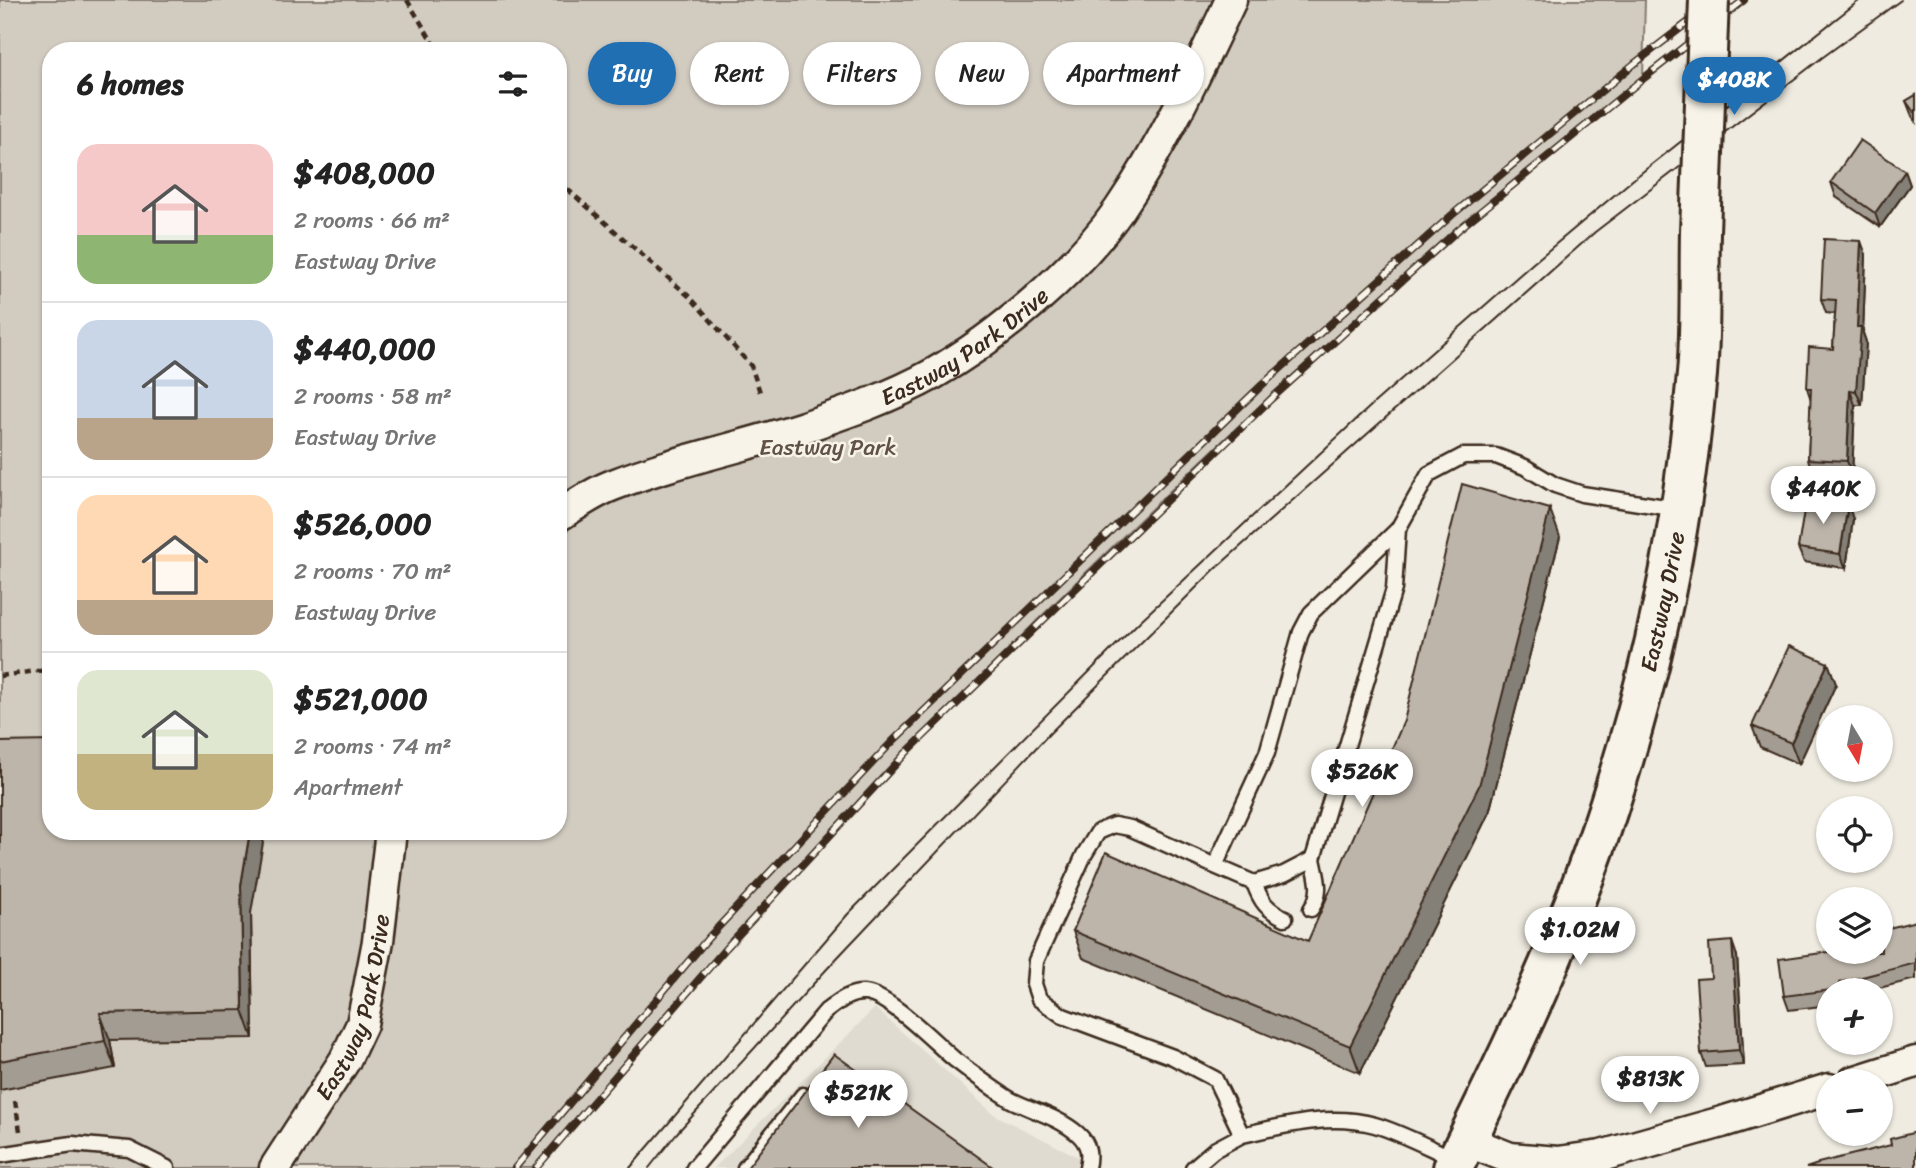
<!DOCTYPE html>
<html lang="en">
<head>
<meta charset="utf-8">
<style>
	body { margin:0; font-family:Sriracha,sans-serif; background:#f2f2f2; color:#222; height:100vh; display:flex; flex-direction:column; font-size:26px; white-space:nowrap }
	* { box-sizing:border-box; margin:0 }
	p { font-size:23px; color:#767676 }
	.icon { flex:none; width:38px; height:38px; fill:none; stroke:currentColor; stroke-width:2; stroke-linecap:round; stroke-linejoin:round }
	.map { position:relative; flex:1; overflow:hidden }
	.panel { position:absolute; left:42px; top:42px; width:525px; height:798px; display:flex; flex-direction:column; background:#fff; border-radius:28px; box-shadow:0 2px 5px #0004 }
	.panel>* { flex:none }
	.hud { position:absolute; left:588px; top:42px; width:665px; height:63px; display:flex; gap:14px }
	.needle { width:46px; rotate:170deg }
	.fabs { position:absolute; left:1816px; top:705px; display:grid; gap:14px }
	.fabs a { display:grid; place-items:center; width:77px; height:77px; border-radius:50%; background:#fff; box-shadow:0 2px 5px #0004; font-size:35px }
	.price { position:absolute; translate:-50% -60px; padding:0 16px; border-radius:24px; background:#fff; color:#222; font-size:23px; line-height:46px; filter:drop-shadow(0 2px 4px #0008) }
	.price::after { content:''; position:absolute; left:50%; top:42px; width:21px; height:16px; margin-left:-10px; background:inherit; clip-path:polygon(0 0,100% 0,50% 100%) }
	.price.selected { background:#1f6fb2; color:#fff }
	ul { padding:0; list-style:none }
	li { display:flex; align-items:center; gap:21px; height:175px; padding:0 35px }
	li+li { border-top:2px solid #e0e0e0 }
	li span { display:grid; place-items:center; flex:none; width:196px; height:140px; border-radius:21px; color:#555 }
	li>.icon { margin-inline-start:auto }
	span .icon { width:84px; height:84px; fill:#fffc; stroke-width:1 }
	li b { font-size:30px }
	h2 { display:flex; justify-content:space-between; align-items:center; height:84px; padding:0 35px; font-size:30px }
	.tag { padding:0 24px; border-radius:32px; background:#fff; box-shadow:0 2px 5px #0004; font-size:24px; line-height:63px }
	.tag.selected { background:#1f6fb2; color:#fff }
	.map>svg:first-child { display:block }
</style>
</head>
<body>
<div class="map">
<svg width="1916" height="1168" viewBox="0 0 1916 1168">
	<rect width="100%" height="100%" fill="#efebe0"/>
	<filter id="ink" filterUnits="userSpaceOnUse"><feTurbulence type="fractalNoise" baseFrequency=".0143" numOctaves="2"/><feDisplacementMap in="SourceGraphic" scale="14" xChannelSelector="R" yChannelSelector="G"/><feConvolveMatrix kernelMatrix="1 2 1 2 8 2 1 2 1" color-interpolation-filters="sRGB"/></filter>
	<g filter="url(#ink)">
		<path fill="#e0dbd0" d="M 875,1008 L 995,1115 L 1100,1168 L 714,1168 Z"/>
		<path fill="#d1cbc0" stroke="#867a6f" stroke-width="2" fill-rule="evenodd" d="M 0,0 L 1645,0 L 1643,78 C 1565,143 1486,207 1409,273 C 1288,376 1173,487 1060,598 C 877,778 700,967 538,1168 L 0,1168 ZM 51,51 L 558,51 L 558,831 L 51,831 Z"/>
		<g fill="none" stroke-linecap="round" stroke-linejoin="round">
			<g stroke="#3b2a1e" stroke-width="19">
				<path id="lane" d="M 1215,866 L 1254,883 L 1284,874 L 1313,859 L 1394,589 L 1398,529
					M 1254,883 C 1261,902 1267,910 1285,918
					M 1311,909 C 1323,892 1317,878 1313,859
					M 0,1155 L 72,1144 L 129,1149 L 167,1168
					M 1455,1159 C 1429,1148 1402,1133 1375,1125 C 1331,1113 1286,1125 1242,1135 L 1215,1079 L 1173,1057 L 1063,1016 L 1039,999 L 1034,984 L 1036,961 L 1084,855 L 1098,832 L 1114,825 L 1130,828 L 1215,866 L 1267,753 L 1301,632 L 1311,613 L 1398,529 L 1429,474 L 1463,456 L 1496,456 L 1525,467 L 1555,485 L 1582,494 L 1678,509
					M 694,1168 L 826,1011 C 837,1003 849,992 864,993 C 888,994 935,1043 954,1059 C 972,1073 991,1088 1011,1100 C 1033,1111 1059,1117 1078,1134 C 1089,1144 1090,1154 1087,1168
					M 745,1168 L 803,1095
					M 1193,1168 L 1214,1150 L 1242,1135"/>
			</g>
			<g stroke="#3b2a1e" stroke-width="35">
				<g id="street">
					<path id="s1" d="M 558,516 C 576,505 594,492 613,485 C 674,461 739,448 801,428 C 845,413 892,397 933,374 C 998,337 1076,271 1119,210 C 1164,144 1197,72 1231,0"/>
					<path d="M 1853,1082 L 1916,1062"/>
					<path d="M 1467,1141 L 1510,1158 L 1558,1162 L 1601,1156 L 1722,1122 L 1829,1089"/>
					<path id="s2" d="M 275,1168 L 345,1060 L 362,1024 L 378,941 L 391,831"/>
				</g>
			</g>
			<g stroke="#3b2a1e" stroke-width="44">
				<g id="secondary">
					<path id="s3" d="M 1453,1168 C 1511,1051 1568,933 1608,809 C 1654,669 1684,521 1697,374 C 1701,327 1699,279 1700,231"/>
				</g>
			</g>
			<path stroke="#3b2a1e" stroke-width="4.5" stroke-dasharray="7 5" stroke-linecap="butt" d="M 407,0 L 438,51
				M 558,181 L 691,298 L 751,366 L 761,395
				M 0,676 L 37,671 L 51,671
				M 15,1101 L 20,1131"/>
			<use href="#lane" stroke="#f7f3e8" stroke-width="14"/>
			<use href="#street" stroke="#f7f3e8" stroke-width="30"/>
			<use href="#secondary" stroke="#f7f3e8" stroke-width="38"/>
			<path stroke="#3b2a1e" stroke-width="2" d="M 630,1168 L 848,914 L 1140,621 L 1374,403 L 1532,264 L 1636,177 L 1860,0
				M 649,1168 L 676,1134 L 837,958 L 1050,733 L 1214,570 L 1595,232 L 1823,57 L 1901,0"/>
			<g stroke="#3b2a1e" stroke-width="8">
				<path id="rail" d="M 515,1168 L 709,937 L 892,742 L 1262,385 L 1452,215 L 1634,64 L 1717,0
					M 536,1168 L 726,948 L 906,753 L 1271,399 L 1459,229 L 1644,78 L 1744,0"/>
			</g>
			<use href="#rail" stroke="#f7f3e8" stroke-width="5" stroke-dasharray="16" stroke-linecap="butt"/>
			<g stroke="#3b2a1e" stroke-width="44" stroke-linecap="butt">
				<path id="secondary-bridge" d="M 1700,231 L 1709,0"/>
			</g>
			<use href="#secondary-bridge" stroke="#f7f3e8" stroke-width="38"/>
		</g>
		<path fill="#a39c92" stroke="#3b2a1e" stroke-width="2" d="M 1916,95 L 1916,122 L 1912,116 L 1906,101 Z
			M 1905,171 L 1910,185 L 1880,227 L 1836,197 L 1831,182 Z
			M 1866,255 L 1863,333 L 1866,342 L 1862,405 L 1855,405 L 1852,475 L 1813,473 L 1808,459 L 1811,400 L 1807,388 L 1833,349 L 1835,314 L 1826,313 L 1821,299 Z
			M 1853,519 L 1846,568 L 1804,562 L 1798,548 Z
			M 1560,537 L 1489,813 L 1360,1073 L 1083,958 L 1073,931 L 1308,941 Z
			M 1828,663 L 1836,684 L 1799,764 L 1760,747 L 1752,726 Z
			M 0,742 L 251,913 L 253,1038 L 110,1040 L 115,1068 L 0,1090 Z
			M 1916,921 L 1916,979 L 1871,990 L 1829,990 L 1829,1005 L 1789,1010 L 1784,996 L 1881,952 Z
			M 1737,956 L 1744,1065 L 1706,1067 L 1701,1053 L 1711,978 Z"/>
		<path fill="#847f77" stroke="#3b2a1e" stroke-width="2" d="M 1905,171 L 1910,185 L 1880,227 L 1875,213 Z
			M 1861,241 L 1866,255 L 1863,333 L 1866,342 L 1862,405 L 1856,391 L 1857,327 Z
			M 1850,390 L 1855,405 L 1852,475 L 1847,461 Z
			M 1848,504 L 1853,519 L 1846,568 L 1840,554 Z
			M 1550,509 L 1560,537 L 1489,813 L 1360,1073 L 1350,1046 Z
			M 1828,663 L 1836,684 L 1799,764 L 1791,743 Z
			M 250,831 L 265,831 L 251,913 L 253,1038 L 243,1010 L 241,885 Z
			M 1732,941 L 1737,956 L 1744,1065 L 1739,1050 Z
			M 100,1013 L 110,1040 L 115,1068 L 105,1041 Z"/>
		<path fill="#bdb5aa" stroke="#3b2a1e" stroke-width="2" d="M 1916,95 L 1916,115 L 1906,101 Z
			M 1860,140 L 1905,171 L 1875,213 L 1831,182 Z
			M 1824,239 L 1861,241 L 1857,327 L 1861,327 L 1856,391 L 1850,390 L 1847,461 L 1808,459 L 1811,388 L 1807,388 L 1809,347 L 1833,349 L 1836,300 L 1821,299 Z
			M 1462,484 L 1550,509 L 1479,786 L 1350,1046 L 1073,931 L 1106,852 L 1308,941 L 1404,721 Z
			M 1806,498 L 1848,504 L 1840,554 L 1798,548 Z
			M 1789,646 L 1828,663 L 1791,743 L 1752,726 Z
			M 51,741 L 51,831 L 250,831 L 241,885 L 243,1010 L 100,1013 L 105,1041 L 0,1061 L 0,742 Z
			M 1916,921 L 1916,963 L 1839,983 L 1840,989 L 1784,996 L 1779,959 L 1829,952 L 1881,952 L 1881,930 Z
			M 1732,941 L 1739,1050 L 1701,1053 L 1696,979 L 1711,978 L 1709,943 Z
			M 834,1054 L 994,1168 L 747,1168 Z
			M 1916,1132 L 1916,1168 L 1806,1168 L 1818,1164 L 1818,1163 L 1891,1145 L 1890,1139 Z"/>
	</g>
	<g text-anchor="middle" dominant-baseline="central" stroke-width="5" stroke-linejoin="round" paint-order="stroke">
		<g font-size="23" fill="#3b2a1e" stroke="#f7f3e8">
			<text stroke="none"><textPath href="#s1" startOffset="444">Eastway Park Drive</textPath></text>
			<text stroke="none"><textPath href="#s3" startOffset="606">Eastway Drive</textPath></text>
			<text stroke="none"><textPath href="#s2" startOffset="182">Eastway Park Drive</textPath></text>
		</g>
		<g font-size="23" fill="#605246" stroke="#f7f3e8">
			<text x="828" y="447">Eastway Park</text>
		</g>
	</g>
</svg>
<div class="fabs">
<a><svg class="needle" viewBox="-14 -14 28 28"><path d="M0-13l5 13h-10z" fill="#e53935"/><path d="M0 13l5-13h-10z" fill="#767676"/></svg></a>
<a><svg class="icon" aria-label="locate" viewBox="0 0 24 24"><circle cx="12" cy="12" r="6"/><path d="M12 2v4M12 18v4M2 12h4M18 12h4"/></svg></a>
<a><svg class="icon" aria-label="layers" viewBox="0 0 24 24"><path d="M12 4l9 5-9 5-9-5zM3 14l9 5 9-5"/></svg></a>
<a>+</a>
<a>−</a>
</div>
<b class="price selected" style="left:1734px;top:117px">$408K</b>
<b class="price" style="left:1823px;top:526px">$440K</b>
<b class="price" style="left:1362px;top:809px">$526K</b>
<b class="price" style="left:1580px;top:967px">$1.02M</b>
<b class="price" style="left:1650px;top:1116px">$813K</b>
<b class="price" style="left:858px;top:1130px">$521K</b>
<div class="hud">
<a class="tag selected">Buy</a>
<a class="tag">Rent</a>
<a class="tag">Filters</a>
<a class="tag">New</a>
<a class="tag">Apartment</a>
</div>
<section class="panel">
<h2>6 homes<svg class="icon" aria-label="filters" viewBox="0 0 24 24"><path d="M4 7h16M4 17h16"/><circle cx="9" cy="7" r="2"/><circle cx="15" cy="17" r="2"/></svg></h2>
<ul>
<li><span style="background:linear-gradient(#f6c9c9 65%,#8fb573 0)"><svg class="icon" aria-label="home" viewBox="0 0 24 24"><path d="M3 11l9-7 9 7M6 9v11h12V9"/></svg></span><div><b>$408,000</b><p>2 rooms · 66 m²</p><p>Eastway Drive</p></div></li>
<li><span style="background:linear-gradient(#c9d6e8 70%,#b9a48a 0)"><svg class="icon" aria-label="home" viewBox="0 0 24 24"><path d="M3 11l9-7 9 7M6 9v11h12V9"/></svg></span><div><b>$440,000</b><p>2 rooms · 58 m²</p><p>Eastway Drive</p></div></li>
<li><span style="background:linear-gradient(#ffd9b3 75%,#b9a48a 0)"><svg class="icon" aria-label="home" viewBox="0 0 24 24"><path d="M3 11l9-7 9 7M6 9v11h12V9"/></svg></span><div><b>$526,000</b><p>2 rooms · 70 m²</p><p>Eastway Drive</p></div></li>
<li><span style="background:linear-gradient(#dfe7d0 60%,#c2b280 0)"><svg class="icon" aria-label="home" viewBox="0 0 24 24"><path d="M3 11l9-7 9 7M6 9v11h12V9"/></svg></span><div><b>$521,000</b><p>2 rooms · 74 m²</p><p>Apartment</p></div></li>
</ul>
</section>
</div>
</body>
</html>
